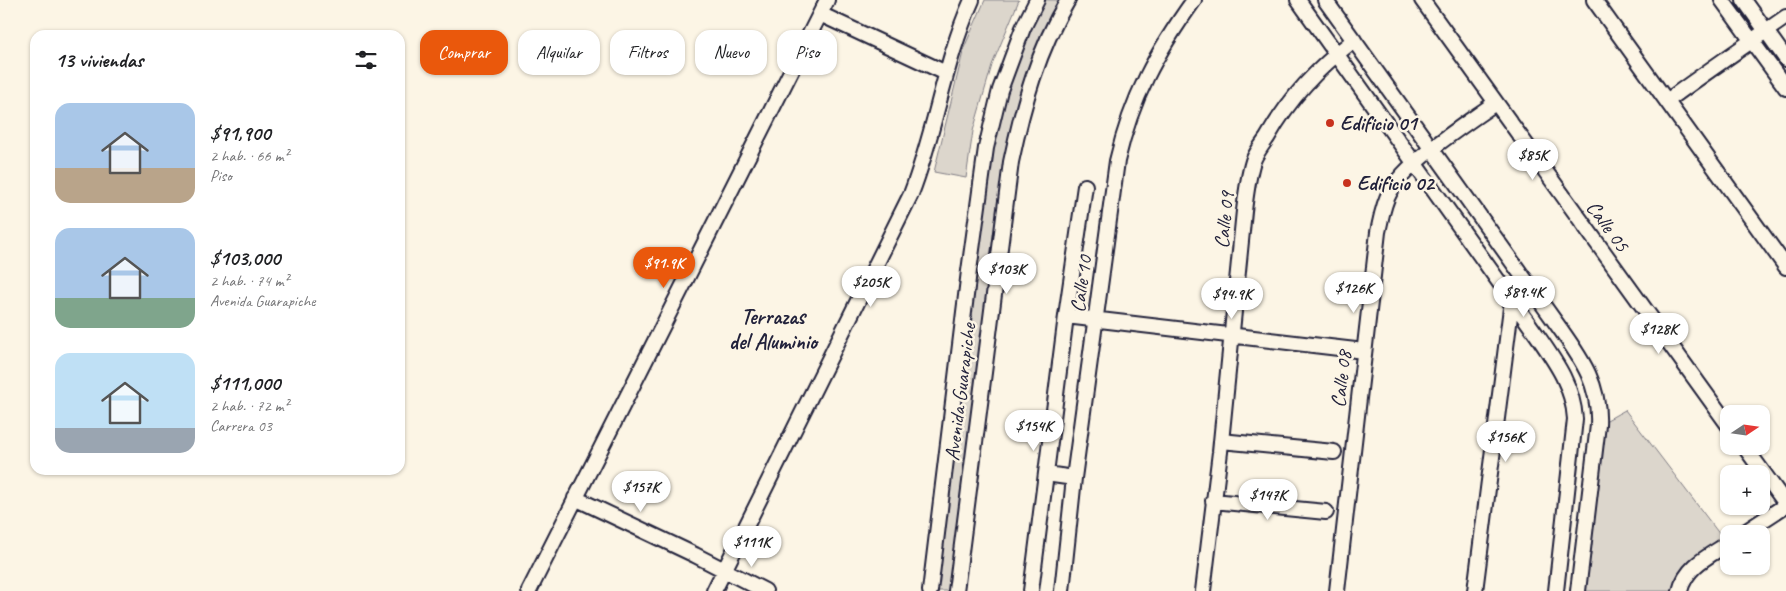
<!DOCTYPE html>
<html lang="es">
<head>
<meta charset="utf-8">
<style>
	body { margin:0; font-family:Caveat,sans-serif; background:#f6f6f6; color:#202124; height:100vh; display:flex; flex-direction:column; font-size:19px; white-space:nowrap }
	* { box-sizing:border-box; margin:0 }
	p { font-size:16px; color:#757577 }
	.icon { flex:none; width:28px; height:28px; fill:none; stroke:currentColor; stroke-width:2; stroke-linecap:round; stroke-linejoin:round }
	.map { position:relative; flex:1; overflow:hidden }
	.side { position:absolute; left:30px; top:30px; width:375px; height:445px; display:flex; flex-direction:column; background:#fff; border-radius:15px; box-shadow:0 1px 4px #0004 }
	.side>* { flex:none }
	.top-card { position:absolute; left:420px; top:30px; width:475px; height:45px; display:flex; gap:10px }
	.needle { width:32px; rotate:77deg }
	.controls { position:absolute; left:1720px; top:405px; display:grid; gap:10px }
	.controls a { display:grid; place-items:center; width:50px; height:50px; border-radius:10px; background:#fff; box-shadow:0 1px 4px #0004; font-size:25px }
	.price { position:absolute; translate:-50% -42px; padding:0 11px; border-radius:18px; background:#fff; color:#222; font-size:16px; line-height:32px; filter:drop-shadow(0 1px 2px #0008) }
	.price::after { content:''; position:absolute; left:50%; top:30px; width:15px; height:11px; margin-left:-8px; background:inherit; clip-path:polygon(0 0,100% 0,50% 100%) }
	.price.selected { background:#ea580c; color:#fff }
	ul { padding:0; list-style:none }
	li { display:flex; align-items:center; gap:15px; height:125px; padding:0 25px }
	li span { display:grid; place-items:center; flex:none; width:140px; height:100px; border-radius:15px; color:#555 }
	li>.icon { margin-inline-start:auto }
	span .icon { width:60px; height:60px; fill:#fffc; stroke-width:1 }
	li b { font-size:21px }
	h2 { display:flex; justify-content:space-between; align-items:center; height:60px; padding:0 25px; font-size:21px }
	.chip { padding:0 18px; border-radius:15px; background:#fff; box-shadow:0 1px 4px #0004; font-size:18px; line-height:45px }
	.chip.selected { background:#ea580c; color:#fff }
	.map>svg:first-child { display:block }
</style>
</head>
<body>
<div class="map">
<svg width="1786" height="591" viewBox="0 0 1786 591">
	<rect width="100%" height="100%" fill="#fcf5e5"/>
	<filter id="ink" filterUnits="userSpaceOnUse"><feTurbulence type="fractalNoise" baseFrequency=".02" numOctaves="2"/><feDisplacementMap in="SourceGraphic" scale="10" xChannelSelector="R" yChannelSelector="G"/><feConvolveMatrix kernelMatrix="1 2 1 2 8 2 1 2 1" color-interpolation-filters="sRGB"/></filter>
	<g filter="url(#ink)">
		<path fill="#dcd6cc" stroke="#7f7c84" d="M 985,0 L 1019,0 L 992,65 L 973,131 L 966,178 L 934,172 L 964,48 Z
			M 1037,0 L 1068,0 L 1019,124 L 956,591 L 930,591 L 986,148 Z
			M 1625,410 L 1727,544 L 1701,561 L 1680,591 L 1578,591 L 1598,425 Z"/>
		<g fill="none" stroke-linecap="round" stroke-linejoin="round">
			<g stroke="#22223b" stroke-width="18">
				<path id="minor" d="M 1298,0 L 1539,338 C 1557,364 1573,387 1575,419 L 1556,591
					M 1325,0 L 1561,330 C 1583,361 1600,386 1598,425 L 1578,591
					M 1422,0 L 1729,426
					M 1594,0 L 1786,267
					M 1722,0 L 1786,88
					M 1744,0 L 1786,59
					M 820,14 L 946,73
					M 1667,101 C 1706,72 1746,45 1786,17
					M 1066,316 L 1364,351
					M 1221,441 L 1334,452
					M 1744,446 L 1786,504
					M 1046,474 L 1074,478
					M 575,498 L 695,555 L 765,591
					M 1213,501 L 1326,512
					M 1742,534 L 1786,505
					M 529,591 L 827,0
					M 714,591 L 911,194 C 936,130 944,62 972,0
					M 930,591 L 969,271 L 986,148 L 1000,90 L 1023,28 L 1037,0
					M 956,591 L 1011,162 C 1023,105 1038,50 1068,0
					M 1031,591 L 1066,316 L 1085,186
					M 1062,591 L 1074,478 L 1117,161 C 1132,97 1156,53 1194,0
					M 1203,591 L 1220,452 L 1244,211 C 1246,194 1248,177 1253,161 C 1256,153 1262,145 1267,138 C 1290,97 1317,69 1354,40
					M 1337,591 L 1378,232 C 1381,219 1383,204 1390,192 C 1406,162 1466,124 1495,103
					M 1475,591 L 1512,300
					M 1680,591 C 1686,566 1709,556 1729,543"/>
			</g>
			<use href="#minor" stroke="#fcf5e5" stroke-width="14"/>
		</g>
	</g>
	<g fill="#c8321e" stroke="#fcf5e5" stroke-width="2">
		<circle cx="1330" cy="123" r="5"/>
		<circle cx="1347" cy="183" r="5"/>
	</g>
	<g text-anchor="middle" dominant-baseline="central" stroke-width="5" stroke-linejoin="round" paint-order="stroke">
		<g font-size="21" font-weight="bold" fill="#22223b" stroke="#fcf5e5" text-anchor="start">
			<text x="1340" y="123">Edificio 01</text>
			<text x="1357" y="183">Edificio 02</text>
		</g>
		<g font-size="21" fill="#22223b" stroke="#fcf5e5">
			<text transform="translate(1224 220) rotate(-84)">Calle 09</text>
			<text transform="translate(1608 226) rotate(54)">Calle 05</text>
			<text transform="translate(1081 284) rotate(-82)">Calle 10</text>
			<text transform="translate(1341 379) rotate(-83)">Calle 08</text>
			<text transform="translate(960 392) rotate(-83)">Avenida Guarapiche</text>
		</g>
		<g font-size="22" font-weight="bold" fill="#22223b" stroke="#fcf5e5">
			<text x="773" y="317">Terrazas<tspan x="773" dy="25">del Aluminio</tspan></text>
		</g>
	</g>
</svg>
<div class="controls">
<a><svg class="needle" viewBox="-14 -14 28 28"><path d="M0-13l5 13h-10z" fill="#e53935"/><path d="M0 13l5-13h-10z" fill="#757577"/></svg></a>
<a>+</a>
<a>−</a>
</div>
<b class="price" style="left:1533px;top:181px">$85K</b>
<b class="price selected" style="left:664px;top:289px">$91.9K</b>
<b class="price" style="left:1007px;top:295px">$103K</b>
<b class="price" style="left:871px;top:308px">$205K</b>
<b class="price" style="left:1354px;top:314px">$126K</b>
<b class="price" style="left:1524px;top:318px">$89.4K</b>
<b class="price" style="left:1232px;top:320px">$94.9K</b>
<b class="price" style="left:1659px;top:355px">$128K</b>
<b class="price" style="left:1034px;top:452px">$154K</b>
<b class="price" style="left:1506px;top:463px">$156K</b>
<b class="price" style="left:641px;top:513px">$157K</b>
<b class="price" style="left:1268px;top:521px">$147K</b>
<b class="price" style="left:752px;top:568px">$111K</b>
<div class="top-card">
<a class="chip selected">Comprar</a>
<a class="chip">Alquilar</a>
<a class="chip">Filtros</a>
<a class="chip">Nuevo</a>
<a class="chip">Piso</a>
</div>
<section class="side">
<h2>13 viviendas<svg class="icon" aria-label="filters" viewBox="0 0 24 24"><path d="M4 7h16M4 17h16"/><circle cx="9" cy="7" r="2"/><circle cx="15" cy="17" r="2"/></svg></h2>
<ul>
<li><span style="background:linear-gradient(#a9c7e8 65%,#b9a48a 0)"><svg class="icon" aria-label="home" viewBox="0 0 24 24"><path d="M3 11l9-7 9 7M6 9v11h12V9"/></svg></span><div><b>$91,900</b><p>2 hab. · 66 m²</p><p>Piso</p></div></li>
<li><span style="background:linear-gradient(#a9c7e8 70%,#7fa58c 0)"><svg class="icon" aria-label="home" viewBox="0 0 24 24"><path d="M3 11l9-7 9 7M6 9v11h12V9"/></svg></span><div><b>$103,000</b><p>2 hab. · 74 m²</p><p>Avenida Guarapiche</p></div></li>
<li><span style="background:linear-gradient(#bfe0f5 75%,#9aa5b1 0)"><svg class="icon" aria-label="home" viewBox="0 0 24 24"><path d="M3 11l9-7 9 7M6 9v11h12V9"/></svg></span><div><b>$111,000</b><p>2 hab. · 72 m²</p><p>Carrera 03</p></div></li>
</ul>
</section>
</div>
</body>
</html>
